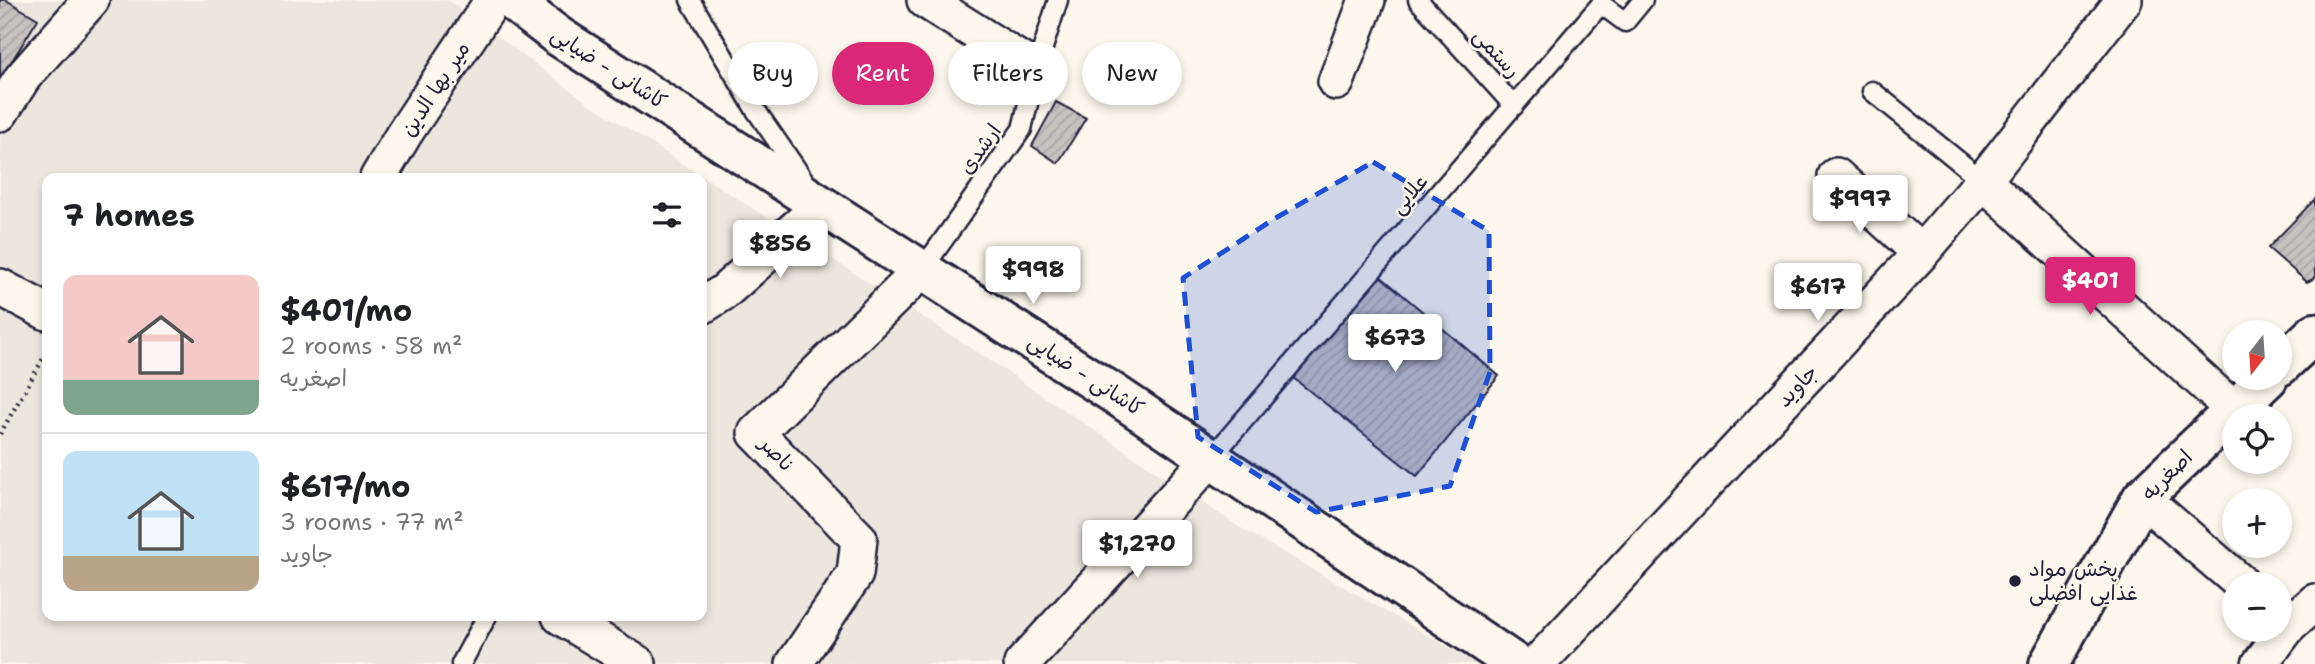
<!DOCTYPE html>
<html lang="en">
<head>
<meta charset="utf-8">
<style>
	body { margin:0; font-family:"Shantell Sans","Playpen Sans Arabic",sans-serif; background:#f6f6f6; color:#202124; height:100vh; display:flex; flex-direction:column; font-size:26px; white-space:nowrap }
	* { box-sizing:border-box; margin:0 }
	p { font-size:23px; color:#757577 }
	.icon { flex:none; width:38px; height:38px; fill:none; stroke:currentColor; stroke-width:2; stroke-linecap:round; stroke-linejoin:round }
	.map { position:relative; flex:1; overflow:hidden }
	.sheet { position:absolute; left:42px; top:173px; width:665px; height:448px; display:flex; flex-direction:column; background:#fff; border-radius:14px; box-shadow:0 4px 10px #0003 }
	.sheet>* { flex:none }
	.banner { position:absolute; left:728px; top:42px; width:665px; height:63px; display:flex; gap:14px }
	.needle { width:46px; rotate:197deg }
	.tools { position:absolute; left:2222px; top:320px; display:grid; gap:14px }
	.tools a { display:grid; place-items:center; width:70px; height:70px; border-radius:50%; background:#fff; box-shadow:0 4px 10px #0003; font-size:35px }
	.price { position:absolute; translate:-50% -60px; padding:0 16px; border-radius:7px; background:#fff; color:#222; font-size:23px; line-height:46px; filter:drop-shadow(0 2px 4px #0008) }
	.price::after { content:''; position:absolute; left:50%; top:42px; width:21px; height:16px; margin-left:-10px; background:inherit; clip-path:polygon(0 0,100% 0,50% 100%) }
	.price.active { background:#db2777; color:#fff }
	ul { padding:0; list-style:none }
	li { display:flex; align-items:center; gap:21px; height:175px; padding:0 21px }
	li+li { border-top:2px solid #e0e0e0 }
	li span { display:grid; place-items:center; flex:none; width:196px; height:140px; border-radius:14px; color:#555 }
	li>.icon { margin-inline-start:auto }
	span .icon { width:84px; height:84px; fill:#fffc; stroke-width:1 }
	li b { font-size:30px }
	h2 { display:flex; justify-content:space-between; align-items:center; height:84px; padding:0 21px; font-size:30px }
	.chip { padding:0 24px; border-radius:32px; background:#fff; box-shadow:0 4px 10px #0003; font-size:24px; line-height:63px }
	.chip.active { background:#db2777; color:#fff }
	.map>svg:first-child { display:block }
</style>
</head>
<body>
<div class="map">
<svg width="2315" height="664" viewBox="0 0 2315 664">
	<defs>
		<pattern id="building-hatch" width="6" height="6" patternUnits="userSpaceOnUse" patternTransform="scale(1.75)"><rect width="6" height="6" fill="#c6c2c0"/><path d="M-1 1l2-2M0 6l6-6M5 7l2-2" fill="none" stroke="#aaa6a6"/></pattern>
	</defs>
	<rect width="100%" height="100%" fill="#fbf7ec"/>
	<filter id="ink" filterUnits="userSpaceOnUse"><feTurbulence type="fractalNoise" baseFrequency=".0143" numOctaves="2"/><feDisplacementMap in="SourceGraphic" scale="14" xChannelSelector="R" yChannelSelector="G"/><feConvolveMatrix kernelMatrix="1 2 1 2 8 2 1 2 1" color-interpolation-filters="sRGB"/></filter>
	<g filter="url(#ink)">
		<path fill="#ebe7df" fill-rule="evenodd" d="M 0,0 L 448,0 L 588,103 L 979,353 L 1242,529 L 1478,664 L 0,664 ZM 47,178 L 702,178 L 702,616 L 47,616 Z"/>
		<path fill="url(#building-hatch)" stroke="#22223b" stroke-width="2" d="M 0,0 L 6,0 L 38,19 L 0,80 Z
			M 1056,102 L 1086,118 L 1058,163 L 1032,146 Z
			M 2315,199 L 2315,278 L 2307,282 L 2268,248 Z
			M 1373,270 L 1499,376 L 1417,476 L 1292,377 Z"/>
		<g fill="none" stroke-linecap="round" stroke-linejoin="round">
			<g stroke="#22223b" stroke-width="23">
				<path id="lane" d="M 690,0 L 755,109 L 806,183
					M 1418,0 L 1514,106
					M 1872,91 L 1983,181
					M 922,270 L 1022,129 L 1036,70 L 1058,0
					M 1212,457 L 1601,4 L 1625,22 L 1643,0
					M 461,664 L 487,616"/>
			</g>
			<g stroke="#22223b" stroke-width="40">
				<path id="street" d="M 925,0 L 1036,70
					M 1336,82 L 1367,0
					M 0,113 L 23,77 L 91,0
					M 1836,176 L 1921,253
					M 378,178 L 404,134 L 493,0
					M 1983,181 L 2234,410
					M 0,287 L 47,312
					M 702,306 L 724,292 L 822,205
					M 2142,498 L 2242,584
					M 560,616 L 638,664
					M 794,664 L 855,574 L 859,539 L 756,433 L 922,270
					M 1022,664 L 1212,457
					M 1537,664 L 1921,253 L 1983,181 L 2124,0
					M 2260,664 L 2289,625 L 2315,602"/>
			</g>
			<g stroke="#22223b" stroke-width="44">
				<path id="secondary" d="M 511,0 L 558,36 L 1116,395 L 1516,664
					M 2280,366 L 2315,333
					M 2049,664 L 2142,498 L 2268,378"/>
			</g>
			<path stroke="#22223b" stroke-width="4.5" stroke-dasharray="2 5" stroke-linecap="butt" d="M 0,434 L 47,352"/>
			<use href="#lane" stroke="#fbf7ec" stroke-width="18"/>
			<use href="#street" stroke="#fbf7ec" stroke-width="35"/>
			<use href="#secondary" stroke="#fbf7ec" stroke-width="38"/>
		</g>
	</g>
	<path fill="#1d4ed8" fill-opacity="0.2" stroke="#1d4ed8" stroke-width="5" stroke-dasharray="14 9" stroke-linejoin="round" d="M 1373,162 L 1489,231 L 1490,372 L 1450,486 L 1316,512 L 1198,437 L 1183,278 L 1274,219 Z"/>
	<circle fill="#22223b" stroke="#fbf7ec" stroke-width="2.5" cx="2015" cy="581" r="7"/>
	<g text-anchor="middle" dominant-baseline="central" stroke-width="5" stroke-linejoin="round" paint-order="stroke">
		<g font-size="21" fill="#22223b" stroke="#fbf7ec">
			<text transform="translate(1497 53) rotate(48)">رستمی</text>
			<text transform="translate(609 68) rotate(33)">کاشانی - ضیایی</text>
			<text transform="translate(435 89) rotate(-57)">میر بها الدین</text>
			<text transform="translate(980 149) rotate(-54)">ارشدی</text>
			<text transform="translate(1409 194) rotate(-49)">علایی</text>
			<text transform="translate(1086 375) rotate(33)">کاشانی - ضیایی</text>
			<text transform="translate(1797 386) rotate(-47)">جاوید</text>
			<text transform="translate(777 454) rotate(46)">ناصر</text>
			<text transform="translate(2167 475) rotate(-45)">اصغریه</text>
		</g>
		<g font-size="21" fill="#22223b" stroke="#fbf7ec" text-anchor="start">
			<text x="2029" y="569">پخش مواد<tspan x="2029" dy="24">غذایی افضلی</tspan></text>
		</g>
	</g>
</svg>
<div class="tools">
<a><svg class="needle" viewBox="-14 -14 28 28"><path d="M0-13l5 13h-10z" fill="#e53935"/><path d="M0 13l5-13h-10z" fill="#757577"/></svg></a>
<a><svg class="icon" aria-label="locate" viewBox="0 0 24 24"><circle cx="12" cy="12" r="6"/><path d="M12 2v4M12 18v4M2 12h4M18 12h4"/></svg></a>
<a>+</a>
<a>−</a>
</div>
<b class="price" style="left:1860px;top:235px">$997</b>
<b class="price" style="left:780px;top:280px">$856</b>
<b class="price" style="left:1033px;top:306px">$998</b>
<b class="price active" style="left:2090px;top:317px">$401</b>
<b class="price" style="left:1818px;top:323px">$617</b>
<b class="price" style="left:1395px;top:374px">$673</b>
<b class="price" style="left:1137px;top:580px">$1,270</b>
<div class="banner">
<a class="chip">Buy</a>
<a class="chip active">Rent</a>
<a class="chip">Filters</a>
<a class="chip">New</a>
</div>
<section class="sheet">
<h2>7 homes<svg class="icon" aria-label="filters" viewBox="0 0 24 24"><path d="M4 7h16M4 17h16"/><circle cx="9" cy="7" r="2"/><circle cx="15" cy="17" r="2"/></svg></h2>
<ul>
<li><span style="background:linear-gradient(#f6c9c9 75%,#7fa58c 0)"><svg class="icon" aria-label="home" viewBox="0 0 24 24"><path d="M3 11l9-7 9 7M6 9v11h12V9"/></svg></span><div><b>$401/mo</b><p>2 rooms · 58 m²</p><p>اصغریه</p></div></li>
<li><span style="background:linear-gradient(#bfe0f5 75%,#b9a48a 0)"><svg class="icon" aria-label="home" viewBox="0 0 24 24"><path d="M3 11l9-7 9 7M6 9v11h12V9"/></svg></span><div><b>$617/mo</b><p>3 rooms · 77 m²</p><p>جاوید</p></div></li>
</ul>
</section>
</div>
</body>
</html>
